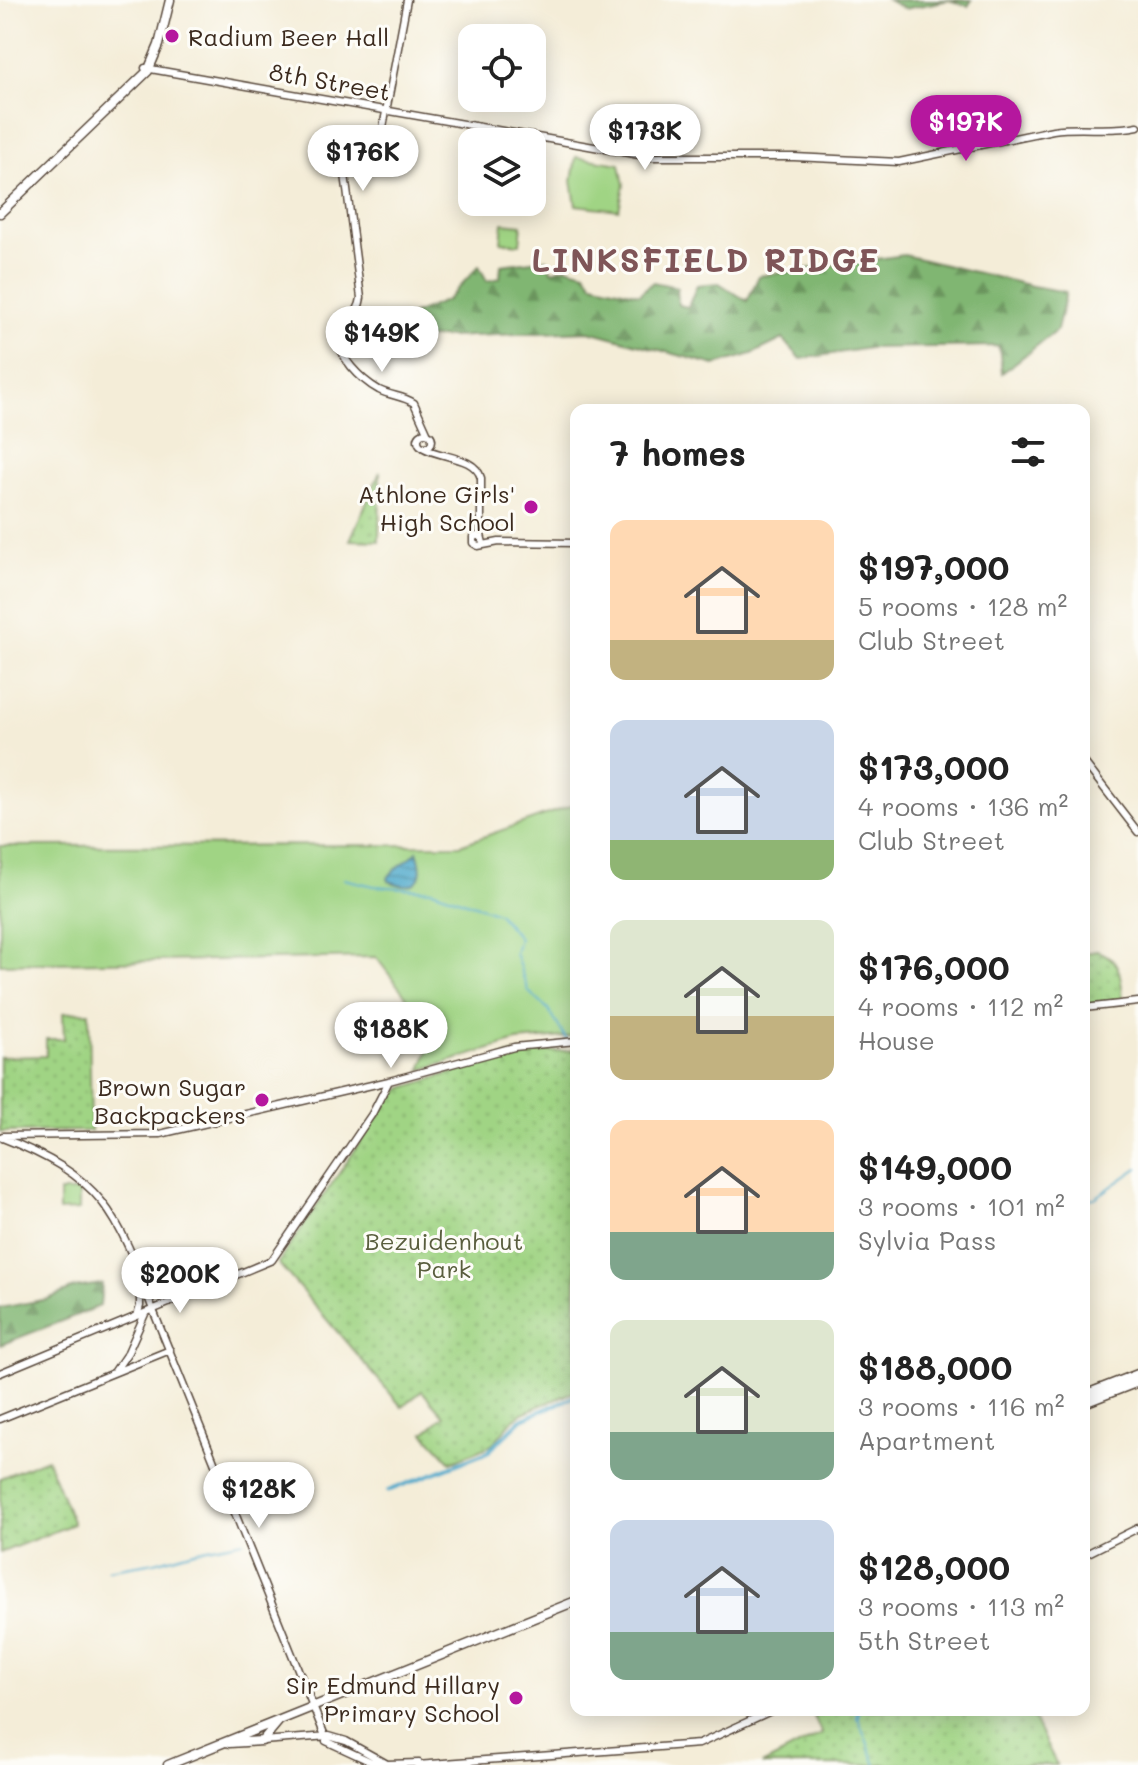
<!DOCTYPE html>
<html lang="en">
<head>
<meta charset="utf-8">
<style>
	body { margin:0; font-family:Mali,sans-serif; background:#f2f2f2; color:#222; height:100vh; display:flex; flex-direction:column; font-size:30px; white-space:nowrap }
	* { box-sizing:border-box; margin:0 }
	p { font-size:26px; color:#767676 }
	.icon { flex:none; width:44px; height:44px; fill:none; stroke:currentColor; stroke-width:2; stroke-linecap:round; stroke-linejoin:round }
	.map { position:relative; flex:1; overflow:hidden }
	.panel { position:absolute; left:570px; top:404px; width:520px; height:1312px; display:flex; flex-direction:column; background:#fff; border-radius:16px; box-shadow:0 4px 20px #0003 }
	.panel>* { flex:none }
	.controls { position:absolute; left:458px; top:24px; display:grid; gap:16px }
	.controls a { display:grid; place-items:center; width:88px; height:88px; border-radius:16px; background:#fff; box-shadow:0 4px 20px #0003; font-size:40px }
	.price { position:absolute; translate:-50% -68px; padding:0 18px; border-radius:28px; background:#fff; color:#222; font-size:26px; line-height:52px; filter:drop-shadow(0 2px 4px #0008) }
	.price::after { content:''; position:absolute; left:50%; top:48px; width:24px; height:18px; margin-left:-12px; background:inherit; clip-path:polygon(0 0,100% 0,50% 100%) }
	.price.active { background:#b5179e; color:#fff }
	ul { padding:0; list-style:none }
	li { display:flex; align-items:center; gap:24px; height:200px; padding:0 40px }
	li span { display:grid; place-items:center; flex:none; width:224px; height:160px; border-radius:16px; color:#555 }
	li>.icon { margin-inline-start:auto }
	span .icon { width:96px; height:96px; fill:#fffc; stroke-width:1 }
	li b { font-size:34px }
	h2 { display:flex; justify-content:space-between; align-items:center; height:96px; padding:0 40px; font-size:34px }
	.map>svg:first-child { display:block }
</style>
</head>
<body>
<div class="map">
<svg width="1138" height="1765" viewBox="0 0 1138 1765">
	<defs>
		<pattern id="forest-firs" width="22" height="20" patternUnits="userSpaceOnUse" patternTransform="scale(2)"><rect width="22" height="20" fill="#80b672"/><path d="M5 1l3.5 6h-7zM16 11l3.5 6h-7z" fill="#6a945d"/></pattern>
		<pattern id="park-dots" width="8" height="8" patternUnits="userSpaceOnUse" patternTransform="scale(2)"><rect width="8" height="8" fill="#a0d484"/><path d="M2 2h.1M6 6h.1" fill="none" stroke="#8bb672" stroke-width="1.8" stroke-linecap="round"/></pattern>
		<pattern id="water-rules" width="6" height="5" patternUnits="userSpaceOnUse" patternTransform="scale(2)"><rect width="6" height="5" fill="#4da9cb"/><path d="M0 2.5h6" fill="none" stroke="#418aa4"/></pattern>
	</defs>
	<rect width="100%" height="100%" fill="#fdfcf7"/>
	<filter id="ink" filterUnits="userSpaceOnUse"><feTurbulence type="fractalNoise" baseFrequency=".0125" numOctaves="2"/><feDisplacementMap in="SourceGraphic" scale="16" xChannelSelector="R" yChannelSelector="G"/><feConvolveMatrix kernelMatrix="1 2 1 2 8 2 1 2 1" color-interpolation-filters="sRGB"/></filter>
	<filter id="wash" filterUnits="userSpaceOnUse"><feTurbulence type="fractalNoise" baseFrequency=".006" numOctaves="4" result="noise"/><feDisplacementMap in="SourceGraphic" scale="32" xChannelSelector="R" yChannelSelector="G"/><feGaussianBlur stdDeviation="1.8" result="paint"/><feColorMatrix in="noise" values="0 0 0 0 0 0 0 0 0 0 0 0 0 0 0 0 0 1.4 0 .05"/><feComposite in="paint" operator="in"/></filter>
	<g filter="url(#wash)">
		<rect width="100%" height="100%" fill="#f4edd8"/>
		<path fill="#a0d484" stroke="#6e7f51" stroke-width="2" d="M 576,157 L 620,164 L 624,185 L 619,210 L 576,205 L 572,181 Z
			M 503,223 L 522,225 L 520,244 L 501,242 Z
			M 576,804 L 576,1036 L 517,1041 L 421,1070 L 432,1041 L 424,1020 L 376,957 L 0,964 L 0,846 L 460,845 Z
			M 59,1192 L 79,1192 L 79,1210 L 59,1211 Z"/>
		<path fill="url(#forest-firs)" stroke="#5e7048" stroke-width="2" d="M 888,0 L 972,0 L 968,6 L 949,0 L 904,9 Z
			M 904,255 L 1032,286 L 1066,292 L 1057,330 L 1002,373 L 999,346 L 869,348 L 801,359 L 783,339 L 752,354 L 715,365 L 589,331 L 399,339 L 398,321 L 447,300 L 479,266 L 487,281 L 500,278 L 501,265 L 547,259 L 551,271 L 566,267 L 585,272 L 593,283 L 639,294 L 653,282 L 677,287 L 678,305 L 688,307 L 697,285 L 719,283 L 747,301 L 759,276 Z
			M 102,1284 L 100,1306 L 0,1345 L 0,1308 L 48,1299 L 74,1288 Z"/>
		<path fill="url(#park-dots)" stroke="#6e7f51" stroke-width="2" d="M 380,472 L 379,541 L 350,540 Z
			M 1097,951 C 1123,959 1121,979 1123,1002 L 1084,1006 L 1084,953 Z
			M 89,1012 L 91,1131 L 0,1132 L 0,1057 L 46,1056 L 46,1039 L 64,1039 L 63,1013 Z
			M 576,1050 L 576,1391 L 522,1413 L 513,1420 L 492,1445 L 451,1462 L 424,1433 L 444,1416 L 422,1391 L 402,1407 L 278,1263 L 389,1100 L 403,1088 L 514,1054 Z
			M 47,1459 L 73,1524 L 0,1553 L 0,1478 Z
			M 811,1710 L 1029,1710 L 1057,1765 L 762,1765 L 822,1734 Z"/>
		<path fill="url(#water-rules)" stroke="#446a74" stroke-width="2" d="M 417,851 C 426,877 419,893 389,881 L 388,878 C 395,865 408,863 417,851 Z"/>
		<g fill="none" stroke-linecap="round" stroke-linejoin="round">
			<path stroke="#4da9cb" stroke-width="2" d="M 344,879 L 374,886 L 432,890 L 498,913 L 519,938 L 515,953 L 528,991 L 548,1009 L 567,1040
				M 1084,1199 L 1095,1198 L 1138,1168
				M 107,1570 L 155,1562 L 198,1550 L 243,1541
				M 858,1718 L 876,1765"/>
			<path stroke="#4da9cb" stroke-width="4" d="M 388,1491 L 488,1452 L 522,1419 L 576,1396
				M 858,1710 L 858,1718"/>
		</g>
	</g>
	<g filter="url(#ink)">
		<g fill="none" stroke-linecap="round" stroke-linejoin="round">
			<g stroke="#57473a" stroke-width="9">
				<path id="secondary" d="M 407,0 L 379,149 L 341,143 L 361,298 C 359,314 346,321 341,336 C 334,355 363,381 379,390 C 391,396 403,396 414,403 L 427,432
					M 145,68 L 651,157 L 794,157 L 899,162 L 1053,130 C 1082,126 1110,132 1138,126
					M418 440a7 7 0 1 1 14 0a7 7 0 1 1-14 0Z
					M 424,448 C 441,458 475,456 481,478 L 481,535
					M 483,543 L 481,535 L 473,537 L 473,543 L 478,546 L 499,542 L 576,543
					M 1084,762 L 1138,832
					M 1084,1008 L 1138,1002
					M 3,1136 L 160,1134 L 389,1081 L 514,1047 L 576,1041
					M 0,1137 C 103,1177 117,1211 153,1310 L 327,1741
					M 137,1316 L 140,1306 L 140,1279
					M 115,1371 L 128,1352 L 145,1314
					M 0,1373 L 272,1260 L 372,1114 L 389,1081
					M 0,1419 L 170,1350
					M 1084,1555 L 1138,1528
					M 262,1741 L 329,1736 L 346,1741 L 389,1765
					M 326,1741 L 378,1765
					M 387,1764 L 419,1763
					M 417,1765 L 699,1744 L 773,1710"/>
			</g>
			<g stroke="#57473a" stroke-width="11">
				<path id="primary" d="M 0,213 L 148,71 L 159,45 L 170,0
					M 1084,1395 L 1138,1374
					M 1084,1403 L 1138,1382
					M 229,1743 L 262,1741 L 278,1722
					M 168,1765 L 576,1601"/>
			</g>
			<use href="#secondary" stroke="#fff" stroke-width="6"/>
			<use href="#primary" stroke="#fff" stroke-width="8"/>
		</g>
	</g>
	<g fill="#b5179e" stroke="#fdfcf7" stroke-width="3">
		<circle cx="172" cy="36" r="8"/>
		<circle cx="531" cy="507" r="8"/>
		<circle cx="262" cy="1100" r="8"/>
		<circle cx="516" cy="1698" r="8"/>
	</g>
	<g text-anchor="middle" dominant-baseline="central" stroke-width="6" stroke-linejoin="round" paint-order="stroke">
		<g font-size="24" fill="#3b2a1e" stroke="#fdfcf7" text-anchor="end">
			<text x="188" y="36" text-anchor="start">Radium Beer Hall</text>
			<text x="515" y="493">Athlone Girls'<tspan x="515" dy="28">High School</tspan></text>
			<text x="246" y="1086">Brown Sugar<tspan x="246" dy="28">Backpackers</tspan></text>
			<text x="500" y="1684">Sir Edmund Hillary<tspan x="500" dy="28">Primary School</tspan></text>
		</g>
		<g font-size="24" fill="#3b2a1e" stroke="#fdfcf7">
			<text transform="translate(330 81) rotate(10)">8th Street</text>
		</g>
		<g font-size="24" fill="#595d3d" stroke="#fdfcf7">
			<text x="444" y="1240">Bezuidenhout<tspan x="444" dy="28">Park</tspan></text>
		</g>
		<g font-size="32" font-weight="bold" letter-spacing="2" fill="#7f5558" stroke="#fdfcf7">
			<text x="706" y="259">LINKSFIELD RIDGE</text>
		</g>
	</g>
</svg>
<div class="controls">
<a><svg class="icon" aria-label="locate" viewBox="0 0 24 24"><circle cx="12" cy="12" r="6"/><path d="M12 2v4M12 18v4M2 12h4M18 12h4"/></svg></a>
<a><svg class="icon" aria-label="layers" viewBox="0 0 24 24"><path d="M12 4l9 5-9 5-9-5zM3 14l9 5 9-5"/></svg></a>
</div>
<b class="price active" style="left:966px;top:163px">$197K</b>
<b class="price" style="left:645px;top:172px">$173K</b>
<b class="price" style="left:363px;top:193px">$176K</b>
<b class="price" style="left:382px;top:374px">$149K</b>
<b class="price" style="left:391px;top:1070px">$188K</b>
<b class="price" style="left:180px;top:1315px">$200K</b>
<b class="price" style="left:259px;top:1530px">$128K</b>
<section class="panel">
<h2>7 homes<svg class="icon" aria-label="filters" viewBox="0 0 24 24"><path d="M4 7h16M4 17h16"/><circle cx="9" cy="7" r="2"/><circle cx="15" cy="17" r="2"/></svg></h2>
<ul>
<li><span style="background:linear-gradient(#ffd9b3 75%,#c2b280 0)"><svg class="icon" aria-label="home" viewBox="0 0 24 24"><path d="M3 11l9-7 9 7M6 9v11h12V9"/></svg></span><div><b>$197,000</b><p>5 rooms · 128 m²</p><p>Club Street</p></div></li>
<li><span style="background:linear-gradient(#c9d6e8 75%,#8fb573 0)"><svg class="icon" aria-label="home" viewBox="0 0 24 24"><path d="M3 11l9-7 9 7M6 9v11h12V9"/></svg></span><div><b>$173,000</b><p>4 rooms · 136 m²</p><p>Club Street</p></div></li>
<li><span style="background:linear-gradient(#dfe7d0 60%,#c2b280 0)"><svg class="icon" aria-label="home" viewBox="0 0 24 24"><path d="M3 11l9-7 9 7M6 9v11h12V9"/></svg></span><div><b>$176,000</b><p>4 rooms · 112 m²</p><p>House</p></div></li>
<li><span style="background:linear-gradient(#ffd9b3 70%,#7fa58c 0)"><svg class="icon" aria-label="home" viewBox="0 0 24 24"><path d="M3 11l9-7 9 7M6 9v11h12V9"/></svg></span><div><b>$149,000</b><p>3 rooms · 101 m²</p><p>Sylvia Pass</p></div></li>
<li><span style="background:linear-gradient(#dfe7d0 70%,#7fa58c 0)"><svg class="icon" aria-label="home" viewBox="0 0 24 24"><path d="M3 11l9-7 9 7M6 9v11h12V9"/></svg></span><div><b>$188,000</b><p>3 rooms · 116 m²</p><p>Apartment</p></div></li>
<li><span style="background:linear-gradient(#c9d6e8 70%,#7fa58c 0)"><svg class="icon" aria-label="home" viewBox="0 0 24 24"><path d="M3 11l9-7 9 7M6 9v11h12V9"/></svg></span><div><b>$128,000</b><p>3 rooms · 113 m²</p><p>5th Street</p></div></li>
</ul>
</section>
</div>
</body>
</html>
